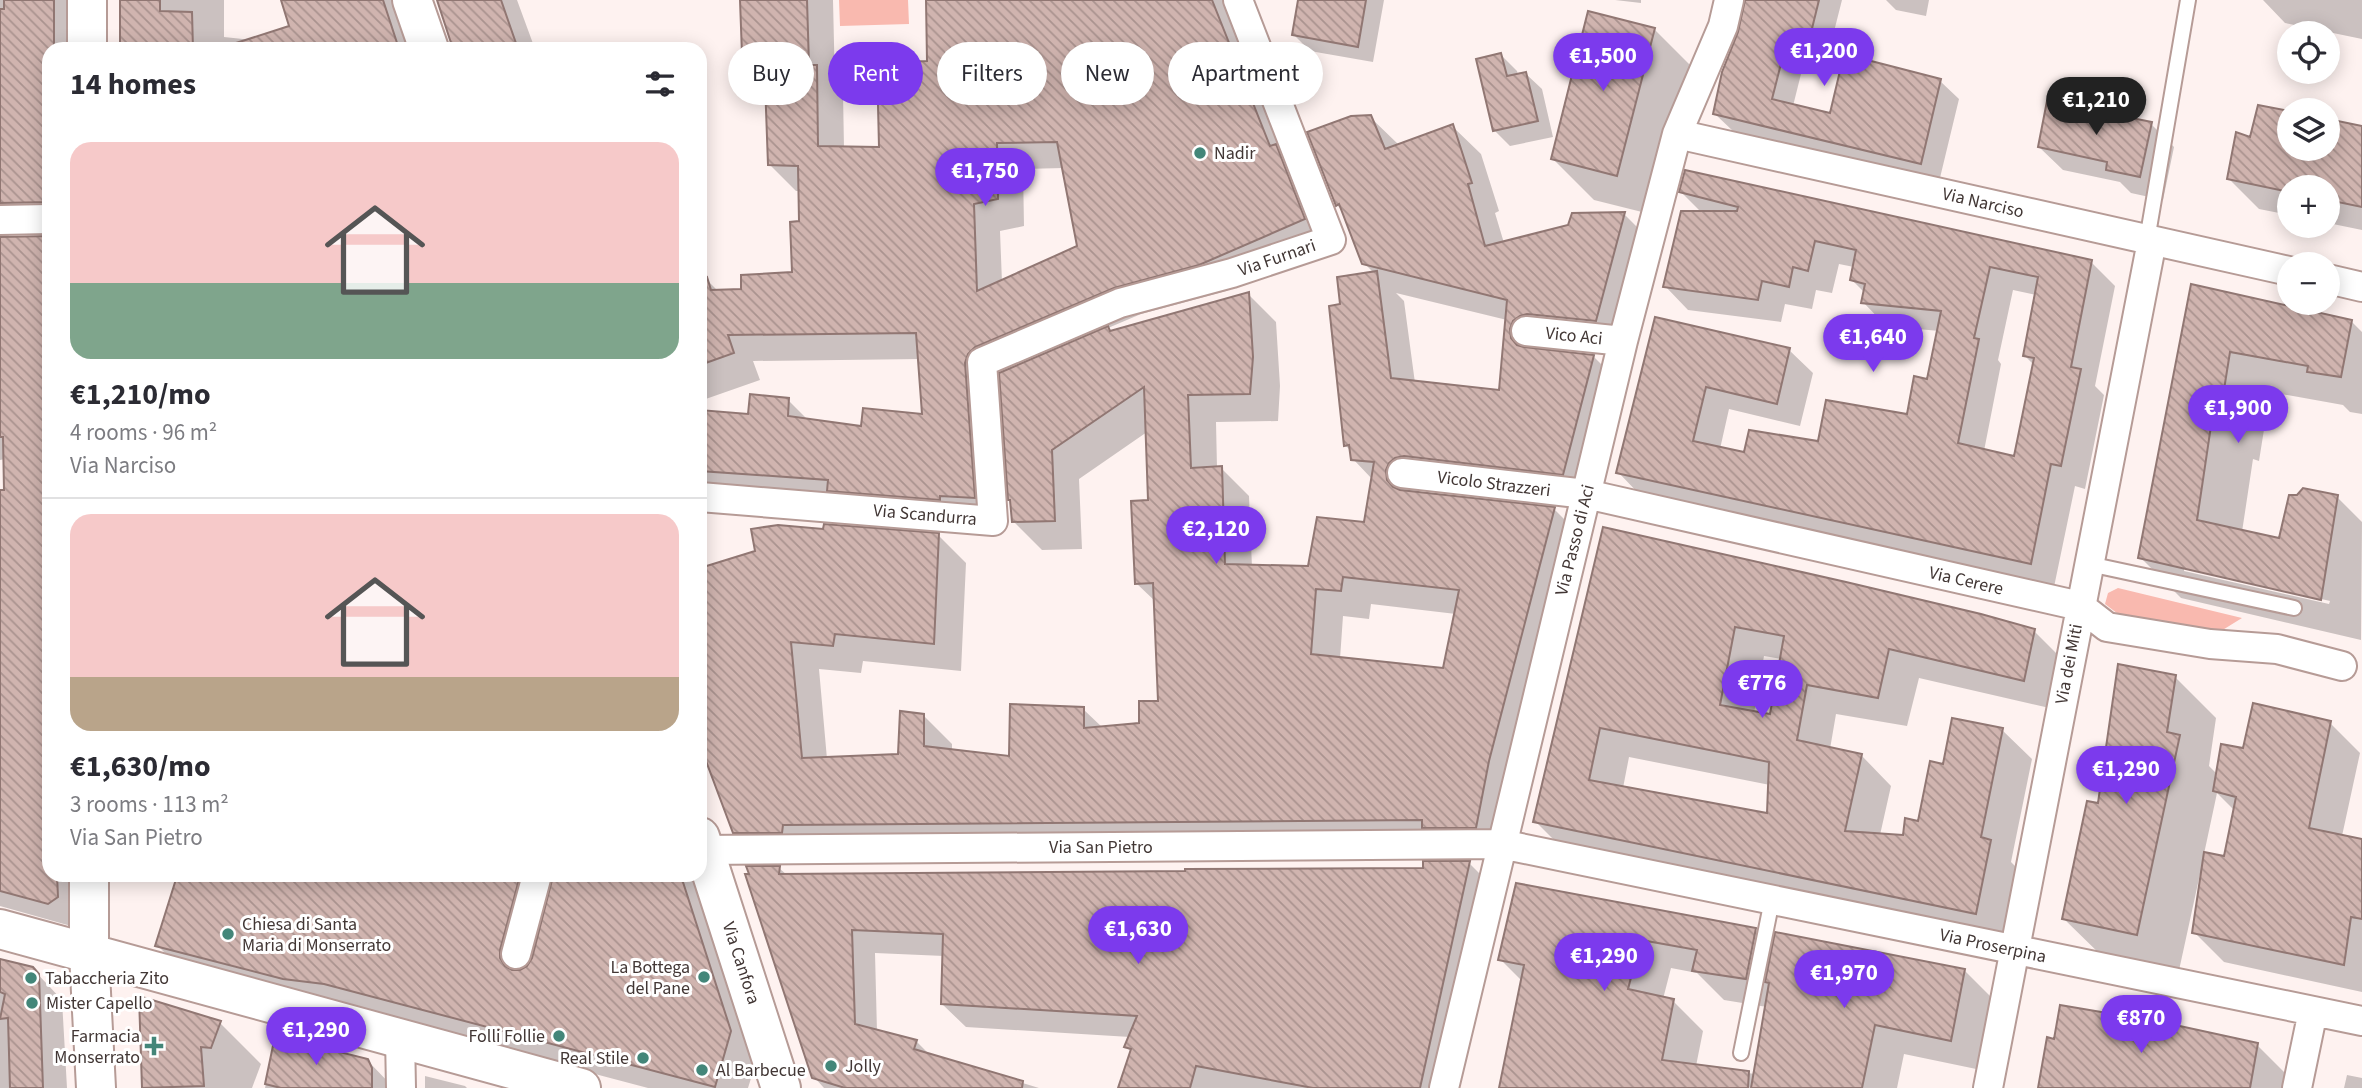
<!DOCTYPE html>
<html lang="en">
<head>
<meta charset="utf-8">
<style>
	body { margin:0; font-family:"Source Sans 3",sans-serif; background:#f7f7f7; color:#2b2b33; height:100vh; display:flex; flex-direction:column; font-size:26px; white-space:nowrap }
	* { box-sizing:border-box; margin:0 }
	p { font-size:23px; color:#7c7c81 }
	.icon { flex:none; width:38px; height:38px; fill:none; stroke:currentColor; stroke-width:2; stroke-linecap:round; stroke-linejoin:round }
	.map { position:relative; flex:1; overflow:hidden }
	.panel { position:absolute; left:42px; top:42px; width:665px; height:840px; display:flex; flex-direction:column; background:#fff; border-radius:21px; box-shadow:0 4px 18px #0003 }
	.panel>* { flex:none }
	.guide { position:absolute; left:728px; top:42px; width:665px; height:63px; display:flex; gap:14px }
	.controls { position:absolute; left:2277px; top:21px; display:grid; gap:14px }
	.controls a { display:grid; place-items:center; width:63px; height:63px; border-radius:50%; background:#fff; box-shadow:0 4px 18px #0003; font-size:35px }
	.price { position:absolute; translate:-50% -60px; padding:0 16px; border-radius:24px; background:#7c3aed; color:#fff; font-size:23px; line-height:46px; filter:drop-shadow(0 2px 4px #0008) }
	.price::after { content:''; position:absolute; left:50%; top:42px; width:21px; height:16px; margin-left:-10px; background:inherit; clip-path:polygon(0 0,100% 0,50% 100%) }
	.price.selected { background:#222; color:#fff }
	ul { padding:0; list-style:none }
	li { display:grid; align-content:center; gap:14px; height:371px; padding:0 28px }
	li+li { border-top:2px solid #e1e1e2 }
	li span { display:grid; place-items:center; height:217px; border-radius:21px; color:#555 }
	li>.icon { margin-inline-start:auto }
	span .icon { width:126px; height:126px; fill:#fffc; stroke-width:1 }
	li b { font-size:30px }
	h2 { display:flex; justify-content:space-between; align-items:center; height:84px; padding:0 28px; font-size:30px }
	.chip { padding:0 24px; border-radius:32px; background:#fff; box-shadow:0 4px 18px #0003; font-size:24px; line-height:63px }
	.chip.selected { background:#7c3aed; color:#fff }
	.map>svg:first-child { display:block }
</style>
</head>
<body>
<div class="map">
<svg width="2362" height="1088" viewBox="0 0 2362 1088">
	<defs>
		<pattern id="building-back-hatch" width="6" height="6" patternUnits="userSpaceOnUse" patternTransform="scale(1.75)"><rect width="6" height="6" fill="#d0b4af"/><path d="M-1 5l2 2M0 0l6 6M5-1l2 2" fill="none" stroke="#aa938f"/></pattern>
	</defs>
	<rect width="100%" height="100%" fill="#fef2f0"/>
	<path fill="#f9b9af" d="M 839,0 L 908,0 L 909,24 L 840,26 Z
		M 2118,588 L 2242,618 L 2221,631 L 2130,623 L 2105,604 L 2108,593 Z"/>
	<path fill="#0003" fill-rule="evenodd" d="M 0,0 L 76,0 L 77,49 L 49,49 L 49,226 L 14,229 L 7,238 L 49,236 L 49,875 L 80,875 L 71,926 L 0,906 L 0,492 L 5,492 L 5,459 L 0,460 Z
		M 122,0 L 224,0 L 224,37 L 252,40 L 291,28 L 283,0 L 399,0 L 416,49 L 122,49 Z
		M 439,0 L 517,0 L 535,49 L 456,49 Z
		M 742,0 L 833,0 L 835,86 L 843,93 L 844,148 L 881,148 L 929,63 L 927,0 L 1227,0 L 1331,246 L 1226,291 L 1141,314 L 1108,328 L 1112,332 L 1248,294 L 1276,322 L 1280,386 L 1278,421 L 1216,422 L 1217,468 L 1221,468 L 1249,496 L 1252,567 L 1309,568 L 1366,524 L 1373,480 L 1353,459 L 1352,452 L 1345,445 L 1342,305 L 1374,273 L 1364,263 L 1344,212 L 1337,205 L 1370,117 L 1399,145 L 1452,126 L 1481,154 L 1499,211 L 1495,213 L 1504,243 L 1624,214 L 1652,242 L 1624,349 L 1549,343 L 1539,351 L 1593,356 L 1622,385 L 1591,502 L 1423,486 L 1414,493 L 1554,509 L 1582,537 L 1504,855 L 763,861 L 735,832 L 700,740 L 700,570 L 938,535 L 966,563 L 961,671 L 863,661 L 861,673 L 819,669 L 827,759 L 900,755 L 923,715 L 952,744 L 952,751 L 1011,758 L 1083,709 L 1103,728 L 1141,725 L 1160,702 L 1156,602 L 1136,583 L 1150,502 L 1147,432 L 1079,479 L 1082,549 L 1042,550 L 1014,522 L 1001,374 L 994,381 L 1001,524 L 700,495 L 700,412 L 750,416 L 788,400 L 809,421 L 863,428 L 924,416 L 920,359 L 753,361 L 760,380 L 700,401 L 700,330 L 705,331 L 706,279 L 718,291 L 742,290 L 793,273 L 801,223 L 801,191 L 796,191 L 769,164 L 767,104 L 745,82 ZM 1064,168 L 1079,247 L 1002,282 L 1000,231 L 1024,226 L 1023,169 ZM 1396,293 L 1507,320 L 1501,392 L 1415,383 L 1404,301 ZM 1371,604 L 1456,614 L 1445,670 L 1340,659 L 1343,616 L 1369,619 Z
		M 1300,0 L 1384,0 L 1373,62 L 1310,51 L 1294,35 Z
		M 1615,0 L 1641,0 L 1641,3 Z
		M 1747,0 L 1842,0 L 1824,71 L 1803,66 L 1793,106 L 1831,115 L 1940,81 L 1959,99 L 1939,182 L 1734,132 L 1715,114 L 1741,30 Z
		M 1886,0 L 1929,0 L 1926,16 L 1896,10 Z
		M 2263,0 L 2362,0 L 2362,39 L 2285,23 Z
		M 1654,29 L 1695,70 L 1658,216 L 1594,200 L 1553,159 Z
		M 1501,55 L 1517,71 L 1518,75 L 1526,74 L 1542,89 L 1553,137 L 1510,146 L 1495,131 Z
		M 2289,113 L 2289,149 L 2328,149 L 2328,121 L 2362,128 L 2362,230 L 2328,223 L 2328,187 L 2289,187 L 2289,215 L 2259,209 L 2229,179 L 2251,139 Z
		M 2151,124 L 2174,147 L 2163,200 L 2131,193 L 2120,182 L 2063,170 L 2039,147 Z
		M 1681,192 L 2091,262 L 2115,286 L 2095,386 L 2104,395 L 2085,489 L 2075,486 L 2054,587 L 1641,496 L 1618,472 L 1656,319 L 1789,350 L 1813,373 L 1800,426 L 1729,409 L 1720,449 L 1745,454 L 1820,443 L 1908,416 L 1929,381 L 1939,331 L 1886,326 L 1863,302 L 1865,293 L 1852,280 L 1854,267 L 1839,264 L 1832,293 L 1816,290 L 1812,309 L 1785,304 L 1781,322 L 1688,310 L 1665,286 L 1702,213 ZM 2013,290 L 2037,295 L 2025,356 L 2034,365 L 2016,458 L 1984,451 L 2001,364 L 1998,360 Z
		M 2192,287 L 2352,322 L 2362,332 L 2362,414 L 2350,412 L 2343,405 L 2270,392 L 2259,461 L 2253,459 L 2242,532 L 2281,540 L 2337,497 L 2362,522 L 2361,640 L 2181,598 L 2140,557 ZM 2184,567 L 2330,601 L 2329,604 L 2184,571 Z
		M 1604,529 L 2034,631 L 2064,661 L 2054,709 L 1919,678 L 1907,726 L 1836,714 L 1830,749 L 1862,756 L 1891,786 L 1880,835 L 1904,837 L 1919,823 L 1944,766 L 2002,730 L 2032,759 L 2011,862 L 2020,871 L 2005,943 L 1565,851 L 1535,821 ZM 1764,656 L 1782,659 L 1772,716 L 1754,713 ZM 1629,757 L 1770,785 L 1768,815 L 1623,788 Z
		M 2175,677 L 2216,718 L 2209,766 L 2218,775 L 2244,750 L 2330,723 L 2360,753 L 2342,836 L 2362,841 L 2362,992 L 2224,962 L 2194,932 L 2202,874 L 2200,874 L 2178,975 L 2105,959 L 2064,919 L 2100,805 ZM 2217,793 L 2235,811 L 2225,858 L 2204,854 Z
		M 1469,863 L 1492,886 L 1447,1088 L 1120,1088 L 1132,1052 L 1126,1047 L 1130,1037 L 966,1027 L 942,1004 L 944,956 L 875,953 L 877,1032 L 917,1042 L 930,1055 L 1039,1088 L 824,1088 L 814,1077 L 748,875 L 779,868 L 787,875 L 1425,869 Z
		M 179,875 L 388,875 L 388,877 L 445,877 L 445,875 L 697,875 L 757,1059 L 748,1088 L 648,1088 L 352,1010 L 184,972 L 157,945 Z
		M 1517,885 L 1756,930 L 1774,948 L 1964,970 L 1994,1000 L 1981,1070 L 1904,1054 L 1897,1088 L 1500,1088 L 1522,981 L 1500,959 ZM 1671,968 L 1697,973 L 1724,1000 L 1767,1007 L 1755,1074 L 1696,1066 L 1703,1031 L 1673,1001 L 1663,999 Z
		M 0,960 L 32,968 L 62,1000 L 67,1088 L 0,1088 Z
		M 141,998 L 220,1023 L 261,1064 L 252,1088 L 144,1088 Z
		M 276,1038 L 367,1060 L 394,1088 L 265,1088 Z
		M 2257,1045 L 2290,1078 L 2288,1088 L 2040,1088 Z
		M 2347,1075 L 2362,1078 L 2362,1088 L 2344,1088 Z
		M 425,1076 L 465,1086 L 467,1088 L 425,1088 Z"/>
	<path fill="url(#building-back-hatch)" stroke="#917773" stroke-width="2" fill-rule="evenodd" d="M 4,0 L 54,0 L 54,49 L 49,49 L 49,202 L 0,203 L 0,9 L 4,9 Z
		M 120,0 L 160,0 L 160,11 L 192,12 L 193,49 L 120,49 Z
		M 281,0 L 383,0 L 399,49 L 237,49 L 236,43 L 289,26 Z
		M 437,0 L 501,0 L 518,49 L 453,49 Z
		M 740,0 L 807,0 L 809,65 L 817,65 L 818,146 L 879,147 L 877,63 L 927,61 L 926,0 L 1212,0 L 1270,146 L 1276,144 L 1305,219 L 1199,265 L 1114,288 L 975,347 L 968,354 L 965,363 L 975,498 L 940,496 L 940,500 L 827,491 L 828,480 L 700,471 L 700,410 L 748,414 L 750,394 L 789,398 L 788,416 L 861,426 L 863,408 L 922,414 L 916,333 L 728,335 L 734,353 L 700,365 L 700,329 L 703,329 L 702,278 L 707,277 L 711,290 L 741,289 L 741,275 L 792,272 L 790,222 L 799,221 L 798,166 L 768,165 L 765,82 L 743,82 ZM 1057,142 L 1077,246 L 977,291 L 974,204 L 998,199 L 997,143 Z
		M 1298,0 L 1366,0 L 1358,47 L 1292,35 Z
		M 1745,0 L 1819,0 L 1806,53 L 1785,48 L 1772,99 L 1830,113 L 1844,54 L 1941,79 L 1921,164 L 1713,114 L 1722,72 L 1738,32 Z
		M 1588,11 L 1655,28 L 1617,176 L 1551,159 Z
		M 1501,53 L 1507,76 L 1526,72 L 1538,121 L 1493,131 L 1476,59 Z
		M 2047,101 L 2152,122 L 2140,177 L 2106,170 L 2107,162 L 2038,147 Z
		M 2258,105 L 2289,111 L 2289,149 L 2328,149 L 2328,119 L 2362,126 L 2362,207 L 2328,200 L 2328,187 L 2289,187 L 2289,192 L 2227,179 L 2236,132 L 2250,137 Z
		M 1371,115 L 1385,149 L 1453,124 L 1472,183 L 1468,184 L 1485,246 L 1568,225 L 1572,213 L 1625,212 L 1596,321 L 1527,314 L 1520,316 L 1513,321 L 1510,329 L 1511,338 L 1517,345 L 1524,347 L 1594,355 L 1563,475 L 1404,456 L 1395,458 L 1389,463 L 1386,470 L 1387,480 L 1393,487 L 1400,490 L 1555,507 L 1489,761 L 1476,828 L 1422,828 L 1422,820 L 783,825 L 782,833 L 733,833 L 700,745 L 700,568 L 755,551 L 751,529 L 778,525 L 823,529 L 824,524 L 939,533 L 934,644 L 835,634 L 833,646 L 791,642 L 802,758 L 898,754 L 900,711 L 924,714 L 924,746 L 1009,756 L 1010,704 L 1084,707 L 1084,728 L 1139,723 L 1139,701 L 1158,701 L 1153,583 L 1135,584 L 1131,501 L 1148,500 L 1144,387 L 1052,450 L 1055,521 L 1012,522 L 1010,500 L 1008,500 L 999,373 L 1108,326 L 1110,331 L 1249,292 L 1253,357 L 1250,394 L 1188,395 L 1191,468 L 1222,466 L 1225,564 L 1308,566 L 1317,517 L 1364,522 L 1374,462 L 1351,460 L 1349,445 L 1344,446 L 1329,306 L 1340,304 L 1337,277 L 1377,271 L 1391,378 L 1499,390 L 1507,300 L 1362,264 L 1339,204 L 1336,206 L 1307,132 L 1351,116 ZM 1343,577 L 1459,590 L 1443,668 L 1311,654 L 1316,589 L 1341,591 Z
		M 1685,170 L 2092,260 L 2071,367 L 2081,369 L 2061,466 L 2051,464 L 2031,564 L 1616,473 L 1655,317 L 1790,348 L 1777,404 L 1706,387 L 1693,441 L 1744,452 L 1749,430 L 1818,441 L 1826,400 L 1907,414 L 1914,376 L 1927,379 L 1941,311 L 1861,303 L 1865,284 L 1850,280 L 1856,250 L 1815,241 L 1808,271 L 1793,267 L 1789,287 L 1762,281 L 1758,300 L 1663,287 L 1681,211 L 1737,211 L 1738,207 L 1679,192 ZM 1990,267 L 2038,277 L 2023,356 L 2034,358 L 2014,456 L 1958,443 L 1979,339 L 1974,338 Z
		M 49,236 L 49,875 L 57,875 L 58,897 L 48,904 L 0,891 L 0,490 L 4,490 L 3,437 L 0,437 L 0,237 Z
		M 2191,284 L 2352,320 L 2341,377 L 2307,372 L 2308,366 L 2230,352 L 2219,421 L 2212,419 L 2197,520 L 2279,538 L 2289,495 L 2297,495 L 2303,488 L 2338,495 L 2321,600 L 2138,558 Z
		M 1603,527 L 1846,582 L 1981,614 L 2035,629 L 2024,681 L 1889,649 L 1878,698 L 1807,685 L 1797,740 L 1862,754 L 1845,831 L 1903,835 L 1905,818 L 1918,821 L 1930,761 L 1943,764 L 1952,718 L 2003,728 L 1981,837 L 1991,840 L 1976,914 L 1533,822 ZM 1735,627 L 1784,636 L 1770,714 L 1720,705 ZM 1600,728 L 1769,762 L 1767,813 L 1589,780 Z
		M 2118,664 L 2176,675 L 2167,732 L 2180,735 L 2137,935 L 2062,919 L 2087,801 L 2098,803 Z
		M 2253,703 L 2331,721 L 2309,828 L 2362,839 L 2362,919 L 2351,917 L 2344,965 L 2192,933 L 2204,852 L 2224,856 L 2236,797 L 2213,791 L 2221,744 L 2243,748 Z
		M 1423,861 L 1470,861 L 1420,1088 L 1313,1088 L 1196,1066 L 1190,1088 L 1118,1088 L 1131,1049 L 1124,1047 L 1137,1016 L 941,1004 L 943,934 L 852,930 L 855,1024 L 917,1040 L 914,1049 L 1023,1081 L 1022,1088 L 845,1088 L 812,1078 L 745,874 L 749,874 L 746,866 L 780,866 L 779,874 L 1185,871 L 1185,869 L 1423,868 Z
		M 177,876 L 520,876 L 500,950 L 500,958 L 505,966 L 512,970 L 520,970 L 527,966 L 532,958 L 553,876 L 681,876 L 731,1031 L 715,1087 L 324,984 L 283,979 L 155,946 Z
		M 1516,883 L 1756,928 L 1746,979 L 1692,971 L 1697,950 L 1641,940 L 1628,989 L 1674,999 L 1662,1060 L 1749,1071 L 1748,1088 L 1499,1088 L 1524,965 L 1498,960 Z
		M 1775,932 L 1965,969 L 1951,1041 L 1875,1025 L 1862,1088 L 1751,1088 L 1769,983 L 1765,982 Z
		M 0,959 L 33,967 L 39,974 L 43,1088 L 10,1088 L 8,1018 L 0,1019 L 5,994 L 0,992 Z
		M 139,996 L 221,1021 L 211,1048 L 201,1047 L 204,1086 L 142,1088 Z
		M 2060,1005 L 2166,1023 L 2258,1043 L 2250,1088 L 2038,1088 L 2047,1037 L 2054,1039 Z
		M 275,1036 L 368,1059 L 372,1068 L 372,1088 L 281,1088 L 265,1084 Z"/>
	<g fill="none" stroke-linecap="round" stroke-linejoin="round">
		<g stroke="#b69b96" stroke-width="18">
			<path id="lane" d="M 2147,240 L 2188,0
				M 2089,564 L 2294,608
				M 1741,1053 L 1772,900"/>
		</g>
		<g stroke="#b69b96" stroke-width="32">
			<path id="street" d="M 1677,134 L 2289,271
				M 0,220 L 49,219
				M 2328,279 L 2362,287
				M 1526,331 L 1623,341
				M 1402,473 L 1586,494 L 2080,606 L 2107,627 L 2210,644 L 2277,649 L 2342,666
				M 700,497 L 993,521 L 982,362 L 1120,303 L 1232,273 L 1331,240 L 1238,0
				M 700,850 L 1501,844 L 2362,1021
				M 516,954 L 537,875
				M 400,1037 L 401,1088
				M 1444,1088 L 1623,341 L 1677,134 L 1723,26 L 1729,0
				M 1988,1088 L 2152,241
				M 2297,1088 L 2313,1011"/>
		</g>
		<g stroke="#b69b96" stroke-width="42">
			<path id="secondary" d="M 87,0 L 87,49
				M 412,0 L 429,49
				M 700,837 L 781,1088
				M 89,875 L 89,954 L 96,1088
				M 0,929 L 581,1088"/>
		</g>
		<use href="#lane" stroke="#fff" stroke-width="14"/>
		<use href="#street" stroke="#fff" stroke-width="28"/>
		<use href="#secondary" stroke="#fff" stroke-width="38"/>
	</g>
	<g fill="#438679" stroke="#fff" stroke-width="2.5">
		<circle cx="1200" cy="153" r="7"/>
		<circle cx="228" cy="934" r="7"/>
		<circle cx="704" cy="977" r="7"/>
		<circle cx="31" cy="978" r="7"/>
		<circle cx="32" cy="1003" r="7"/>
		<circle cx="559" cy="1036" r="7"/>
		<path d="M150.5 1035.5h7v7h7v7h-7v7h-7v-7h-7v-7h7z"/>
		<circle cx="643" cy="1058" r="7"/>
		<circle cx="831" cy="1066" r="7"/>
		<circle cx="702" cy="1070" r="7"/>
	</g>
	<g text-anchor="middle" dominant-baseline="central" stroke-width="6" stroke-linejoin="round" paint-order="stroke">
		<g font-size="18" fill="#423735" stroke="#fff" text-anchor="start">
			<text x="1214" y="153">Nadir</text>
			<text x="242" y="924">Chiesa di Santa<tspan x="242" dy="21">Maria di Monserrato</tspan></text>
			<text x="690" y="967" text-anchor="end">La Bottega<tspan x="690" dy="21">del Pane</tspan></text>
			<text x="45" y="978">Tabaccheria Zito</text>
			<text x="46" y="1003">Mister Capello</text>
			<text x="140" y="1036" text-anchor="end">Farmacia<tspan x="140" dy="21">Monserrato</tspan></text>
			<text x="545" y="1036" text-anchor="end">Folli Follie</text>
			<text x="629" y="1058" text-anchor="end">Real Stile</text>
			<text x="845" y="1066">Jolly</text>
			<text x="716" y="1070">Al Barbecue</text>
		</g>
		<g font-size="18" fill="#423735" stroke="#fff">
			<text transform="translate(1983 203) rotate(13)">Via Narciso</text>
			<text transform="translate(1277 258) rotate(-19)">Via Furnari</text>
			<text transform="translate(1574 336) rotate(6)">Vico Aci</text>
			<text transform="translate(1494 484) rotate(7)">Vicolo Strazzeri</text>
			<text transform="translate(925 515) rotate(5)">Via Scandurra</text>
			<text transform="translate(1575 540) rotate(-76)">Via Passo di Aci</text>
			<text transform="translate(1966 581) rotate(13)">Via Cerere</text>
			<text transform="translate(2069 664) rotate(-79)">Via dei Miti</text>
			<text x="1101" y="847">Via San Pietro</text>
			<text transform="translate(1993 946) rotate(12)">Via Proserpina</text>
			<text transform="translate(741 963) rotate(72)">Via Canfora</text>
		</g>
	</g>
</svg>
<div class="controls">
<a><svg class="icon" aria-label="locate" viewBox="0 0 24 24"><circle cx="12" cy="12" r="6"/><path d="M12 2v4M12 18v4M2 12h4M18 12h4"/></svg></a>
<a><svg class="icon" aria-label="layers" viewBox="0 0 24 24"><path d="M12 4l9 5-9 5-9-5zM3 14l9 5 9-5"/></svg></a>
<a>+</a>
<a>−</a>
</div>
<b class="price" style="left:1824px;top:88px">€1,200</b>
<b class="price" style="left:1603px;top:93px">€1,500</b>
<b class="price selected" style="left:2096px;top:137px">€1,210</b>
<b class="price" style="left:985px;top:208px">€1,750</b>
<b class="price" style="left:1873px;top:374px">€1,640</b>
<b class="price" style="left:2238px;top:445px">€1,900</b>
<b class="price" style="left:1216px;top:566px">€2,120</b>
<b class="price" style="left:1762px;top:720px">€776</b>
<b class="price" style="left:2126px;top:806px">€1,290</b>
<b class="price" style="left:1138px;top:966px">€1,630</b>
<b class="price" style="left:1604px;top:993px">€1,290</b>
<b class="price" style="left:1844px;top:1010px">€1,970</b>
<b class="price" style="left:2141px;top:1055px">€870</b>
<b class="price" style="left:316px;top:1067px">€1,290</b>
<div class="guide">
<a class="chip">Buy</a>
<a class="chip selected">Rent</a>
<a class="chip">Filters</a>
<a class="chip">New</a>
<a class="chip">Apartment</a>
</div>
<section class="panel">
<h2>14 homes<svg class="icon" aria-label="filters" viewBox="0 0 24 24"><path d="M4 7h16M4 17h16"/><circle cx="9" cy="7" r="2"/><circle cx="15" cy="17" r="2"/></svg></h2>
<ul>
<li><span style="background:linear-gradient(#f6c9c9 65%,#7fa58c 0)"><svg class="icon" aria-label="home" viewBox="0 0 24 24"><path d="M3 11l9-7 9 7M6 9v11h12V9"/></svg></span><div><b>€1,210/mo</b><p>4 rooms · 96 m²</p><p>Via Narciso</p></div></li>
<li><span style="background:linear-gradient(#f6c9c9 75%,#b9a48a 0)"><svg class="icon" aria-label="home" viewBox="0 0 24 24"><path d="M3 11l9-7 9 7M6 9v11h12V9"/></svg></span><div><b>€1,630/mo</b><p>3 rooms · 113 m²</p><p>Via San Pietro</p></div></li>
</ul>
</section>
</div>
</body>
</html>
